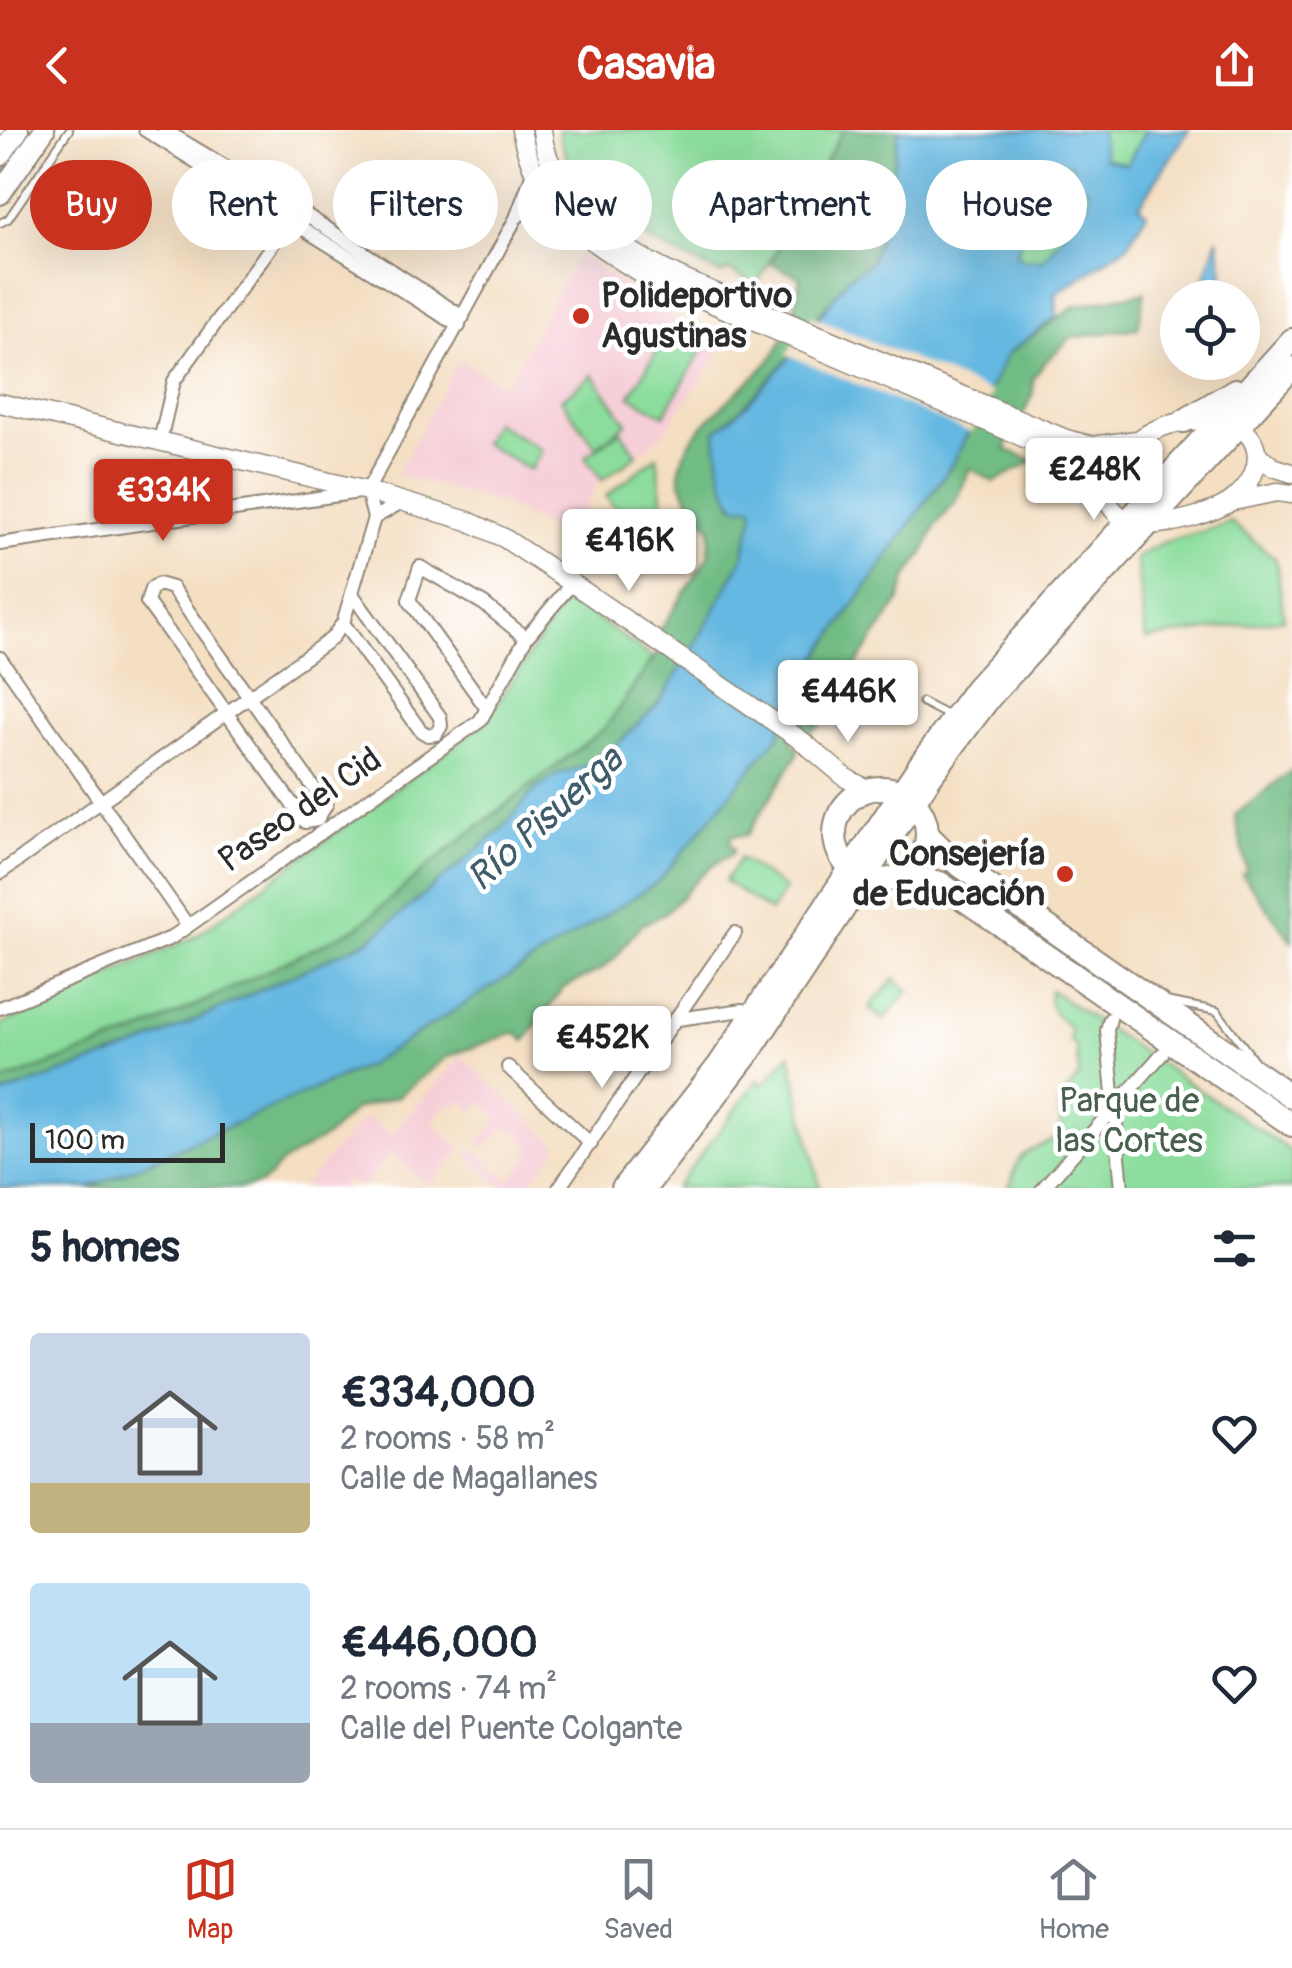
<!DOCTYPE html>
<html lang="en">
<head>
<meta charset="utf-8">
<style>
	body { margin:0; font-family:Pangolin,sans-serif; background:#f6f6f7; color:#1f2937; height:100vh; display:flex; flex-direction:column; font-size:38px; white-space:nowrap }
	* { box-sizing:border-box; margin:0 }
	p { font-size:32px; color:#747a83 }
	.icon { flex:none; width:55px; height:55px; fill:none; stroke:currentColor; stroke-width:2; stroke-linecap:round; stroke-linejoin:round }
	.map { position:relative; height:1058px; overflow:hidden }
	.drawer { display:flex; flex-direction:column; background:#fff; flex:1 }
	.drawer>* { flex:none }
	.guide { position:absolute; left:30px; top:30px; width:1232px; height:90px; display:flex; gap:20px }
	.fabs { position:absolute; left:1160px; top:150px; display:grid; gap:20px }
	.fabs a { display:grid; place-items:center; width:100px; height:100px; border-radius:50%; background:#fff; box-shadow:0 10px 40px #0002; font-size:50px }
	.scale { position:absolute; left:30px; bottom:25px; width:195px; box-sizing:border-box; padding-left:10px; border:5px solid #2b2b2b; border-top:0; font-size:28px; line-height:35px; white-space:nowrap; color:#2b2b2b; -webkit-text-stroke:8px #fff; paint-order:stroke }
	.price { position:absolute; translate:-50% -85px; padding:0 22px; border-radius:10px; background:#fff; color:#222; font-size:32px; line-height:65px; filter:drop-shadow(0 2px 5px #0008) }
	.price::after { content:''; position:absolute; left:50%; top:60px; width:30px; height:22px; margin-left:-15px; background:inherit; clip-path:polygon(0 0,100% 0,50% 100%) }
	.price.current { background:#c8321e; color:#fff }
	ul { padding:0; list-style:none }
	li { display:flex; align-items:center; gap:30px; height:250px; padding:0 30px }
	li span { display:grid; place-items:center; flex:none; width:280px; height:200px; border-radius:10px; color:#555 }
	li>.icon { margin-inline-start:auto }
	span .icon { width:120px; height:120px; fill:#fffc; stroke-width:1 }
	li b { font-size:42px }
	h2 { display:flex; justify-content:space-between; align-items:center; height:120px; padding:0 30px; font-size:42px }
	.pill { padding:0 35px; border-radius:45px; background:#fff; box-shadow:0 10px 40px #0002; font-size:35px; line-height:90px }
	.pill.current { background:#c8321e; color:#fff }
	header { display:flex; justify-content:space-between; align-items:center; height:130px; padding:0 30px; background:#c8321e; color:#fff; font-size:45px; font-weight:800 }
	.tabs { display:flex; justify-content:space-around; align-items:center; height:140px; border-top:2px solid #e0e1e3; background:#fff; font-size:28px; color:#747a83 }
	.tabs a { display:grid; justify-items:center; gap:5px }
	.tabs .current { color:#c8321e }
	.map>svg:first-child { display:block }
</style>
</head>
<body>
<header><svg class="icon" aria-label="back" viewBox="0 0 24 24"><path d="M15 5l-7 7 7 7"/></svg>Casavia<svg class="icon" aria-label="share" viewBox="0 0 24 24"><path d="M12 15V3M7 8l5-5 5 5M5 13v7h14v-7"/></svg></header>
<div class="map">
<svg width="1292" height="1058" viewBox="0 0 1292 1058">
	<rect width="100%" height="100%" fill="#fff"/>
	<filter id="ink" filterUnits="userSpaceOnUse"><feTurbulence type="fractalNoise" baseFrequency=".01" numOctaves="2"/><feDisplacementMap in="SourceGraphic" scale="20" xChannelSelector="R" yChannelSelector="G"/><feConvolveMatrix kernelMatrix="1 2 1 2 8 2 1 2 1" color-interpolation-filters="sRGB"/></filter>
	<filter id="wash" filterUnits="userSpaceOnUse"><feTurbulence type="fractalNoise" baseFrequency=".0048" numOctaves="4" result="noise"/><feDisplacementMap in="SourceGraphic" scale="40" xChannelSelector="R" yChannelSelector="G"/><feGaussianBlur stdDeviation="2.25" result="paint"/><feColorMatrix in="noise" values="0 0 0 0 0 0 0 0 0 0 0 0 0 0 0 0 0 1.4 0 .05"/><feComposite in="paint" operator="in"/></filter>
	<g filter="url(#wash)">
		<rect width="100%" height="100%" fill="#f4dfc3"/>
		<path fill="#f6cfd8" d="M 578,124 L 721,220 L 661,307 L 598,353 L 568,409 L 500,372 L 396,345 L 459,230 L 505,255 Z
			M 461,926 L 559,1016 L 527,1058 L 502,1058 L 467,1025 L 473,1018 L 509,1050 L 529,1028 L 526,1024 L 532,1018 L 506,995 L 485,1018 L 479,1012 L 499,989 L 482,973 L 474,981 L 462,970 L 455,977 L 449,973 L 432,992 L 462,1020 L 428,1056 L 392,1023 L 360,1058 L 347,1049 L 339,1058 L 301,1058 L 366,986 L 390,1005 Z"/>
		<path fill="#8cdd9d" stroke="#5c8464" stroke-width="2.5" d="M 558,0 L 843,0 L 757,154 L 729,140 L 721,144 C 651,111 577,84 558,0 Z
			M 1101,0 L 1146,0 L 1127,34 L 1104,28 Z
			M 1058,33 L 1072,34 L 1077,53 L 1089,59 L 1088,71 L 1080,85 L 1043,130 L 1025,130 L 1016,125 L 1017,98 L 1005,86 C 1009,63 1036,40 1058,33 Z
			M 670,199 L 703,218 L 664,285 L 630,266 Z
			M 593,245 L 627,293 L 596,317 L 561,269 Z
			M 494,292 L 542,320 L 530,340 L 483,313 Z
			M 621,301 L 637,325 L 602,350 L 585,327 Z
			M 657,326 L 670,430 L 663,439 L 606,366 Z
			M 1231,392 L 1276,429 L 1284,489 L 1146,509 L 1136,429 C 1163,405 1199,406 1231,392 Z
			M 567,468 L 653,528 L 605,598 L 438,728 L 358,797 L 140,902 L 0,952 L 0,895 L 196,806 L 484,593 Z
			M 740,728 L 785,759 L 770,782 L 725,751 Z
			M 895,849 L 909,861 L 883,890 L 869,878 Z
			M 1050,860 L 1292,1022 L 1292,1058 L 1008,1058 C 1015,1049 1013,1035 1021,1027 C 1030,1018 1045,1014 1057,1008 L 1061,997 L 1059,972 L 1079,946 L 1076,916 L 1070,911 L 1070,898 C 1057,887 1046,878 1050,860 Z
			M 790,924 L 820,1058 L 675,1058 L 758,950 L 763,955 Z"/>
		<path fill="#71bc84" stroke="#4e7458" stroke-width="2.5" d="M 843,0 L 899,0 L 885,92 L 870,132 L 823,179 L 789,228 L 744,276 L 716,301 C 718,328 721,351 733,375 L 752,375 L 754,383 L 743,428 L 697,513 L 660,572 L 601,631 L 559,644 L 500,701 L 371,809 L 144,914 L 0,965 L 0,952 L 140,902 L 358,797 L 438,728 L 605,598 L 658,522 L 658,503 L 708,427 L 711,399 C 701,383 682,365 680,346 C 676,300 756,256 777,220 C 791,197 797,172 800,147 L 770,133 Z
			M 1145,162 L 1138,198 L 1071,208 L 1047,230 L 1033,248 L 1033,265 L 1005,319 L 1033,331 L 994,352 L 970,338 L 956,372 L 936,395 L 925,420 L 906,449 L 899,472 L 852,541 L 844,565 L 828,588 L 809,604 L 799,598 L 791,613 L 798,618 L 797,625 L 747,705 L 732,706 L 729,712 L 734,719 L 732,724 C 723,729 712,735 704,742 C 684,761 670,787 641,794 L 614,829 L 600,840 L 563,858 L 525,911 L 516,902 L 448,926 L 398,966 L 355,979 L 327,1006 L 281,1033 L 270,1046 L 259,1054 L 241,1058 L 89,1058 L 368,935 L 779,605 L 785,586 L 809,540 L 954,331 L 1007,224 L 1075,176 Z
			M 1292,640 L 1292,812 L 1242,744 L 1247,741 L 1235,685 Z"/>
		<path fill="#65b8e1" stroke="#487286" stroke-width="2.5" fill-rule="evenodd" d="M 899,0 L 1101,0 L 1104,28 L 1127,34 L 1146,0 L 1189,0 L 1139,76 L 1147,83 L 1127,116 L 1056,164 L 1057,186 L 1007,224 L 954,331 L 809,540 L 785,586 L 779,605 L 658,752 L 368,935 L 89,1058 L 0,1058 L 0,965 L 144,914 L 371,809 L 500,701 L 536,659 L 559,644 L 601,631 L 660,572 L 696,513 L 743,428 L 754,383 L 752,376 L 736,377 C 720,354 718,328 716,301 L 745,276 L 789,228 L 848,148 L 870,132 L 885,92 ZM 1058,33 L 1072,34 L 1077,53 L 1089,59 L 1088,71 L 1043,130 L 1025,130 L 1016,125 L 1023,103 L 1010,95 L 1005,86 L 1007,76 L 1014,75 L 1015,64 C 1033,53 1033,41 1058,33 Z
			M 1218,108 L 1226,167 L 1198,167 Z"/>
		<path fill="#f4dfc3" d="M 812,186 L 992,263 L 971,303 L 786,224 Z"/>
	</g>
	<g filter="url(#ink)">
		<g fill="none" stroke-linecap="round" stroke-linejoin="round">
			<g stroke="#908577" stroke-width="10">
				<path id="lane" d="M 0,2 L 1,0
					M 196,55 L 206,40
					M 0,93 L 8,89 L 69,0
					M 922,572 L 945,584
					M 1171,872 L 1217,881 L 1254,930"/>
			</g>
			<g stroke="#908577" stroke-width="16">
				<path id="street" d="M 145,0 L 459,196
					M 164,0 L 297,79 L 463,187
					M 517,87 L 531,75 L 551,73
					M 160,311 L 174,251 L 293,86
					M 367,361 L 516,88 L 534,40
					M 374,388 L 403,371
					M 0,414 L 359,362
					M 158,454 L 172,458 L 326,675 L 317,690 L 305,692 L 147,472 L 151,459 Z
					M 343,493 L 421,601 L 428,605 L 436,604 L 441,596 L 440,587 L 352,464
					M 0,528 L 188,796
					M 487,579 L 409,470 L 420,437 L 484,474 L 526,508
					M 0,743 L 331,509 L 343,493 L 374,388 L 367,361
					M 0,878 L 171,808 L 480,591 L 526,508 L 572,453
					M 678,889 L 743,880
					M 1110,889 L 1107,900 L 1122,1058
					M 508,937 L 591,1014
					M 559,1058 L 735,803
					M 1043,1058 L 1162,924"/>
			</g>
			<g stroke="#908577" stroke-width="21">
				<path id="secondary" d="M 521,0 C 537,76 574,101 637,141 L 1057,322 L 1083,337 L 1106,361
					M 542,0 C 545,37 572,73 599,97 C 652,143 727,166 790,193 C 882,232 974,271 1066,309 L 1092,316 L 1137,310
					M 0,273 L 367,361 L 468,391 L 504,408 L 572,453 L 802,611 L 846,648 L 868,660
					M 1220,289 C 1264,300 1268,339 1235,368 C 1220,382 1169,396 1148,394 C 1078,387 1109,322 1153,301 C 1175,290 1196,290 1220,289 Z
					M 1259,326 L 1273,337 L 1292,343
					M 1233,371 L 1277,362 L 1292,364"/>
			</g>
			<g stroke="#908577" stroke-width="24">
				<path id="primary" d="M 0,26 L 18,0
					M 0,64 L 44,0"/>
			</g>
			<g stroke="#908577" stroke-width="26">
				<path id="highway" d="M 1184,291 L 1235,260
					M835 704a46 46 0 1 1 92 0a46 46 0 1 1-92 0Z
					M 927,704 L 955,732 L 1292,967
					M 903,745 L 940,753 L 1292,995
					M 623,1058 L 719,935 L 921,633 L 976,558 L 1292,210
					M 645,1058 L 750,921 L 931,646 L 990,567 L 1292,238"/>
			</g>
			<use href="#lane" stroke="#fff" stroke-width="6"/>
			<use href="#street" stroke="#fff" stroke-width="12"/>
			<use href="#secondary" stroke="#fff" stroke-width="18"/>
			<use href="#primary" stroke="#fff" stroke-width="20"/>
			<use href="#highway" stroke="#fff" stroke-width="22"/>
		</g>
	</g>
	<g fill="#c8321e" stroke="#fff" stroke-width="4">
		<circle cx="581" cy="186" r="10"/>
		<circle cx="1065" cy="744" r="10"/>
	</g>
	<g text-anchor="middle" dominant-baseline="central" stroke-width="9" stroke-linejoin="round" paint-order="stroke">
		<g font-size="35" font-weight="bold" fill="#2b2b2b" stroke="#fff" text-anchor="start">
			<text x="601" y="166">Polideportivo<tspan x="601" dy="40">Agustinas</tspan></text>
			<text x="1045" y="724" text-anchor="end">Consejería<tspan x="1045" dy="40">de Educación</tspan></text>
		</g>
		<g font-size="35" fill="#2b2b2b" stroke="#fff">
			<text transform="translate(300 680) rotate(-35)">Paseo del Cid</text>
		</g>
		<g font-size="35" fill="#48604d" stroke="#fff">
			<text x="1129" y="971">Parque de<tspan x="1129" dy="40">las Cortes</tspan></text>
		</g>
		<g font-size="38" font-style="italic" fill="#3f5c6b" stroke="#fff">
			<text transform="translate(545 689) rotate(-42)">Río Pisuerga</text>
		</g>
	</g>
</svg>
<div class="fabs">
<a><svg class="icon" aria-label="locate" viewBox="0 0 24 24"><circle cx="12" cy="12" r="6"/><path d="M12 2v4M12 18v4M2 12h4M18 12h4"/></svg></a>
</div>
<div class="scale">100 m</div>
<b class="price" style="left:1094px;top:393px">€248K</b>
<b class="price current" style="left:163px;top:414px">€334K</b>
<b class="price" style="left:629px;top:464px">€416K</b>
<b class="price" style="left:848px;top:615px">€446K</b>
<b class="price" style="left:602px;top:961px">€452K</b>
<div class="guide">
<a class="pill current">Buy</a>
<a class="pill">Rent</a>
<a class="pill">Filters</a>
<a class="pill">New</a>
<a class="pill">Apartment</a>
<a class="pill">House</a>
</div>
</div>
<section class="drawer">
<h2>5 homes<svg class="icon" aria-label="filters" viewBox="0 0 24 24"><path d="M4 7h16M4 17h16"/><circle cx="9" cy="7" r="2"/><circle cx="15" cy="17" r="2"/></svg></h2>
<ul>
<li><span style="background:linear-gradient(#c9d6e8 75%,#c2b280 0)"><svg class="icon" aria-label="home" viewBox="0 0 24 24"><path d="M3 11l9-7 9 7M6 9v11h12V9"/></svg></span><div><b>€334,000</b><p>2 rooms · 58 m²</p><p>Calle de Magallanes</p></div><svg class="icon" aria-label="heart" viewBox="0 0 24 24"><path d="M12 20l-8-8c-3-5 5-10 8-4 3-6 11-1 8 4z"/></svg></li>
<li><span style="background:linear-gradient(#bfe0f5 70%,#9aa5b1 0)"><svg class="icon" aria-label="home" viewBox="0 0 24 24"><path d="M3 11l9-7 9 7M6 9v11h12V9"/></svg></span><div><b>€446,000</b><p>2 rooms · 74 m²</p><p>Calle del Puente Colgante</p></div><svg class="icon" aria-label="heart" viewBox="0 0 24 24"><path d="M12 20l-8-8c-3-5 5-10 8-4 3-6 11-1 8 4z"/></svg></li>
</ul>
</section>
<nav class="tabs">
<a class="current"><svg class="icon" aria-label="map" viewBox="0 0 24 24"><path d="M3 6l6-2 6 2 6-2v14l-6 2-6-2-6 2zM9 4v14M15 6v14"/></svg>Map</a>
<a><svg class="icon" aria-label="saved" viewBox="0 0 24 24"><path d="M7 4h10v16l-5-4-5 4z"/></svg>Saved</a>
<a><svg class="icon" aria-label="home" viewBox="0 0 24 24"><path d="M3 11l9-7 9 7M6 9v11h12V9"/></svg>Home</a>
</nav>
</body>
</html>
